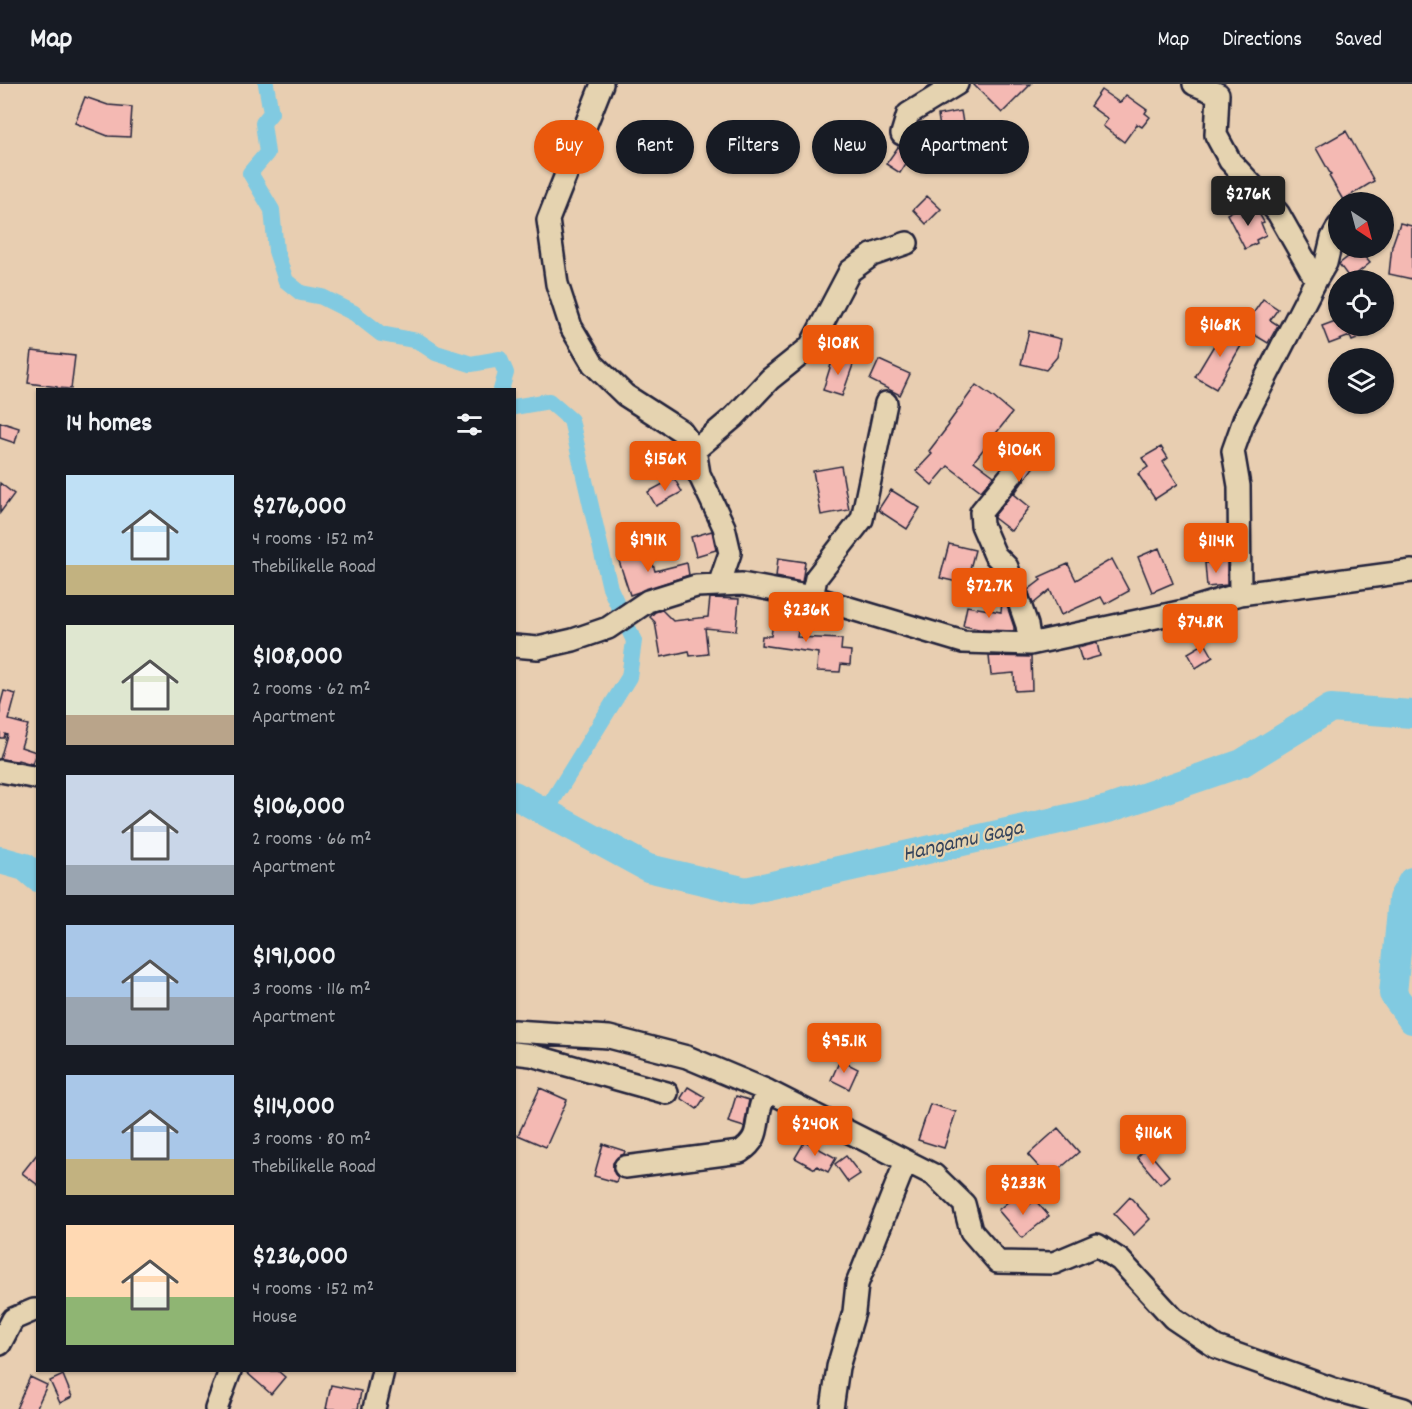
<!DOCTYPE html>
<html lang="en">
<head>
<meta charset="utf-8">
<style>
	body { margin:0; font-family:Dekko,sans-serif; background:#242831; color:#f1f3f6; height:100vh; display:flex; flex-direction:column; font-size:22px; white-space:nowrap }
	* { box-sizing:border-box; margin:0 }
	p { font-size:20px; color:#9ea1a6 }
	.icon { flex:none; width:33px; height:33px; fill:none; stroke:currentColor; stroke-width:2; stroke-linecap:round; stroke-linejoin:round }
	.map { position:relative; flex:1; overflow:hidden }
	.panel { position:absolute; left:36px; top:304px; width:480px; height:984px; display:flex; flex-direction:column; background:#171b24; border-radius:0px; box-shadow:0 2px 4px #0004 }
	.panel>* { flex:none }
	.banner { position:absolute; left:534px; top:36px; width:570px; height:54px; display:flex; gap:12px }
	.needle { width:39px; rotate:144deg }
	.controls { position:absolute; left:1328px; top:108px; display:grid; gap:12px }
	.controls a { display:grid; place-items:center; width:66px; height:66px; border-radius:50%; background:#171b24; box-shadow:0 2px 4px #0004; font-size:30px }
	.price { position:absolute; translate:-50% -51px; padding:0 14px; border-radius:6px; background:#ea580c; color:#fff; font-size:20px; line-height:39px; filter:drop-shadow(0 2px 3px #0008) }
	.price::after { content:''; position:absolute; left:50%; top:36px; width:18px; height:14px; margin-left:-9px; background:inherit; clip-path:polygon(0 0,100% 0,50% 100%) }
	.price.selected { background:#222; color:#fff }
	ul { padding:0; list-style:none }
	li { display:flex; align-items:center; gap:18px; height:150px; padding:0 30px }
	li span { display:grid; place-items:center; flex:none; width:168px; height:120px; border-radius:0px; color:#555 }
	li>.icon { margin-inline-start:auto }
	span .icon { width:72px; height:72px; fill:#fffc; stroke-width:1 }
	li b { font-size:26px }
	h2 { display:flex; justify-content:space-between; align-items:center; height:72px; padding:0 30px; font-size:26px }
	.chip { padding:0 21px; border-radius:27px; background:#171b24; box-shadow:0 2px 4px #0004; font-size:21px; line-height:54px }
	.chip.selected { background:#ea580c; color:#fff }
	header { display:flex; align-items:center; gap:36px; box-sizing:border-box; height:84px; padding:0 30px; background:#171b24; border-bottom:2px solid #363941 }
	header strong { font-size:28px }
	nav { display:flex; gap:33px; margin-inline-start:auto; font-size:21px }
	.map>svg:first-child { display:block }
</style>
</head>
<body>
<header>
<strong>Map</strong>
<nav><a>Map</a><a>Directions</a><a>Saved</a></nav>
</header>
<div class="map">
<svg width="1412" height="1325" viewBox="0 0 1412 1325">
	<rect width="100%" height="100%" fill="#e8ceb1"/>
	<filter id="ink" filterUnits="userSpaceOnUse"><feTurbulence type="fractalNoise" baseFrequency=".0167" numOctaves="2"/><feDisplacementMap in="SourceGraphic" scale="12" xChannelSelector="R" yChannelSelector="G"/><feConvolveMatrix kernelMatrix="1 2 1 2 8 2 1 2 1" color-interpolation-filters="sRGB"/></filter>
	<g filter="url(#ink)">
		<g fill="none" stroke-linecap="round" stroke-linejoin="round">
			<path stroke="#81cae1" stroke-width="16" d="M 266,0 L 271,29 L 263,39 L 267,69 L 250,89 L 272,126 L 276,167 L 286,197 L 301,209 L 322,213 L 354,229 L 381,250 L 418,257 L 436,269 L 471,280 L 500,275 L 506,289 L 501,306
				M 514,323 L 549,317 L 571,336 L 610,504 L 634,557 L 629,593 L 546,727"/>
			<path stroke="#81cae1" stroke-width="28" d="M 514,711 L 648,784 L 746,807 L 1108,725 L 1242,679 L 1331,624 L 1412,630
				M 0,776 L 25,783 L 38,794
				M 1412,797 L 1402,815 L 1393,910 L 1412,936"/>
		</g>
		<path fill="#f4b9b3" stroke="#22223b" stroke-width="1.5" d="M 973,0 L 1031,0 L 1002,29 Z
			M 1101,6 L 1120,19 L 1126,11 L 1147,26 L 1145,29 L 1150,33 L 1142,43 L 1137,40 L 1124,58 L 1103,42 L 1108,35 L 1090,22 Z
			M 85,13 L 108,21 L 132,23 L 130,53 L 108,52 L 75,39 Z
			M 961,27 L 967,64 L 944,68 L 938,31 Z
			M 1346,47 L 1374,97 L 1343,116 L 1329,92 L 1331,91 L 1316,64 Z
			M 898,63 L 911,72 L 900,89 L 886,80 Z
			M 927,112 L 941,125 L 926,140 L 913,126 Z
			M 1238,124 L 1243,133 L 1257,126 L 1264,138 L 1261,139 L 1266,151 L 1256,156 L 1257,159 L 1245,165 L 1227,130 Z
			M 1400,139 L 1412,142 L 1412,195 L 1389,190 L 1392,162 Z
			M 1358,165 L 1370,179 L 1350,195 L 1339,180 Z
			M 1263,215 L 1278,225 L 1270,236 L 1278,241 L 1268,259 L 1243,244 Z
			M 1338,236 L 1338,242 L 1375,242 L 1366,246 L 1367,251 L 1352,257 L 1350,252 L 1329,260 L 1322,242 Z
			M 1225,243 L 1245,255 L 1216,305 L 1195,293 Z
			M 1029,247 L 1061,255 L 1057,273 L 1046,286 L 1021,280 Z
			M 32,267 L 75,272 L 71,305 L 57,304 L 57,303 L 28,299 Z
			M 834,271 L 854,278 L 842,312 L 823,306 Z
			M 879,276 L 910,290 L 900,311 L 870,296 Z
			M 976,301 L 993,313 L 1012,329 L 974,377 L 994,392 L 981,407 L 948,382 L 932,401 L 916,387 L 932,370 L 929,367 L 949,341 L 948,340 Z
			M 0,338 L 19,344 L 15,359 L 0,354 Z
			M 1025,352 L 1045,367 L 1014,410 L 1030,423 L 1011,447 L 994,434 L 994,432 L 1022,398 L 1024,393 L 1024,385 L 1020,380 L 1013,377 L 1005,380 Z
			M 1161,363 L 1168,374 L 1163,378 L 1178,400 L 1155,415 L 1138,390 L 1148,383 L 1142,374 Z
			M 841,382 L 849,426 L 821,431 L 813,387 Z
			M 674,394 L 682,408 L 656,422 L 648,408 Z
			M 0,399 L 14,410 L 0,429 Z
			M 891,406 L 920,424 L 907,445 L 878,426 Z
			M 712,447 L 716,466 L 696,472 L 691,453 Z
			M 949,460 L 975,466 L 966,500 L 940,494 Z
			M 1159,464 L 1173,499 L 1152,508 L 1138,473 Z
			M 649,467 L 655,487 L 687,479 L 689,491 L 630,511 L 619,477 Z
			M 778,474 L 805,478 L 802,498 L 776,493 Z
			M 1112,475 L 1129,507 L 1105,520 L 1101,513 L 1061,531 L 1050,506 L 1033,520 L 1028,506 L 1041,496 L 1039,493 L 1068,480 L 1076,496 Z
			M 1227,477 L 1227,501 L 1207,503 L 1205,479 Z
			M 710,514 L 739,515 L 736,547 L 705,544 L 708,570 L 690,572 L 689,567 L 661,573 L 655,538 L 650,533 L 655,528 L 662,526 L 673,537 L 708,533 Z
			M 1002,519 L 1006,519 L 1014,543 L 1014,547 L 984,546 L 963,542 L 967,522 L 1001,528 Z
			M 775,526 L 801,530 L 797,553 L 842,555 L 841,566 L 851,567 L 850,581 L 841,580 L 840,588 L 817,587 L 818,569 L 761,561 L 762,552 L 771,552 Z
			M 1229,527 L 1234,538 L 1212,548 L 1205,534 Z
			M 1097,559 L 1100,572 L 1082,577 L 1078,564 Z
			M 1205,559 L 1213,573 L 1196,584 L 1188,569 Z
			M 989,572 L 1031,573 L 1032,606 L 1015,607 L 1014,589 L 991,591 Z
			M 4,607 L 16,610 L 9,636 L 28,641 L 21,663 L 36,668 L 32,680 L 18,676 L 17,677 L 0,675 L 7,651 L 5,650 L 4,654 L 0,654 L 0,622 Z
			M 840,976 L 858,985 L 849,1005 L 831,996 Z
			M 688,1003 L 705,1013 L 697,1025 L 681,1014 Z
			M 540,1004 L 567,1016 L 546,1063 L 518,1051 Z
			M 736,1012 L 749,1016 L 744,1043 L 728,1038 Z
			M 930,1020 L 956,1028 L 944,1064 L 918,1056 Z
			M 1058,1044 L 1079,1068 L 1049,1094 L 1028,1071 Z
			M 805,1057 L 836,1074 L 828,1088 L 817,1082 L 815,1085 L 795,1074 Z
			M 603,1060 L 625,1067 L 624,1070 L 618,1073 L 613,1079 L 613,1085 L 615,1090 L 618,1093 L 616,1098 L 594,1092 Z
			M 1146,1065 L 1169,1092 L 1160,1100 L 1137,1073 Z
			M 38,1069 L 38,1101 L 22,1089 Z
			M 846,1072 L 860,1090 L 848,1098 L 835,1080 Z
			M 1014,1113 L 1024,1125 L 1035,1116 L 1049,1132 L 1022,1154 L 998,1126 Z
			M 1130,1113 L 1150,1135 L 1134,1151 L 1114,1130 Z
			M 245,1287 L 278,1287 L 285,1293 L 271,1310 Z
			M 63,1291 L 72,1313 L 60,1319 L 50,1297 Z
			M 30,1293 L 47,1301 L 36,1325 L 16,1325 Z
			M 331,1301 L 361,1307 L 358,1325 L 326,1325 Z"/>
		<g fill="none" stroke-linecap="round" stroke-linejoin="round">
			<g stroke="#22223b" stroke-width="26">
				<path id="minor" d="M 602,0 L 548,136 L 557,200 L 571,243 L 593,280 L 625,311 L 681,347 L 695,366 L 699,390 L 724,443 L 730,469 L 719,501
					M 1194,0 L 1218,10 L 1216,51 L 1230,77 L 1278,129 L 1316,196 L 1244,336 L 1233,367 L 1239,402 L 1240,510
					M 902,50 L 908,30 L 957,0
					M 1316,196 L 1326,179 L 1332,154 L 1338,143
					M 695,366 L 734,333 L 770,295 L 810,263 L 850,187 L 872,171 L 907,159
					M 1012,390 L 981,428 L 982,441 L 995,471 L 1007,483 L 1027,541 L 1030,560
					M 812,513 L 816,494 L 862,435 L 886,319
					M 514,562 L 538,564 L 573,556 L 608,544 L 648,517 L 696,502 L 742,500 L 812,513 L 963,558 L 1030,560 L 1184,527 L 1240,510 L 1412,487
					M 0,687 L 38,694
					M 514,947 L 609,953 L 687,973 L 768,1007 L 934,1091 L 964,1120 L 971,1147 L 998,1178 L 1054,1179 L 1097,1161 L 1120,1176 L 1173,1234 L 1216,1263 L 1333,1305 L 1404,1325
					M 514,969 L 531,971 L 667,1009
					M 625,1083 L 740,1068 C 761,1054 755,1042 761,1021 C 763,1016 766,1012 768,1007
					M 0,1260 L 13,1235 L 34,1226 L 38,1226
					M 216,1325 L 230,1287
					M 374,1325 L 383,1287
					M 832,1325 L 838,1283 L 854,1228 L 857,1200 L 906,1077"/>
			</g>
			<use href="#minor" stroke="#e5d3b0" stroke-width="21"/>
		</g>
	</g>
	<g text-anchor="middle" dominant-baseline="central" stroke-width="4.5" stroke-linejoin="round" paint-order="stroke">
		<g font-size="22" font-style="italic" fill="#35445c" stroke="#e5d3b0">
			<text transform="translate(963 758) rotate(-13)">Hangamu Gaga</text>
		</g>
	</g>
</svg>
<div class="controls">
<a><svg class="needle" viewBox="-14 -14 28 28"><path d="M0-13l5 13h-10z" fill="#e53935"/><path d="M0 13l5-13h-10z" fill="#9ea1a6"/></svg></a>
<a><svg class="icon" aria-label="locate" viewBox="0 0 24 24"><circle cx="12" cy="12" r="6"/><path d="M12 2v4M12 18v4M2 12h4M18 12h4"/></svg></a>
<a><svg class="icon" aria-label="layers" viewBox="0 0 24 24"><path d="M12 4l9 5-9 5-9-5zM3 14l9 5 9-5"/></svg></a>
</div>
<b class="price selected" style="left:1248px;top:143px">$276K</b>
<b class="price" style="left:1220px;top:274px">$168K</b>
<b class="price" style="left:838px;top:292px">$108K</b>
<b class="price" style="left:1019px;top:399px">$106K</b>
<b class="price" style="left:665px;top:408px">$156K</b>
<b class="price" style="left:648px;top:489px">$191K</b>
<b class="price" style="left:1216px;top:490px">$114K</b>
<b class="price" style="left:989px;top:535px">$72.7K</b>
<b class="price" style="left:806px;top:559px">$236K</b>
<b class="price" style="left:1200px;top:571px">$74.8K</b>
<b class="price" style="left:844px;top:990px">$95.1K</b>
<b class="price" style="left:815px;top:1073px">$240K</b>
<b class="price" style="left:1153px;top:1082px">$116K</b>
<b class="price" style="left:1023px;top:1132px">$233K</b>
<div class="banner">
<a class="chip selected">Buy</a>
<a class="chip">Rent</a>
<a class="chip">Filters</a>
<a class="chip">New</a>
<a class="chip">Apartment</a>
</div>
<section class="panel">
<h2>14 homes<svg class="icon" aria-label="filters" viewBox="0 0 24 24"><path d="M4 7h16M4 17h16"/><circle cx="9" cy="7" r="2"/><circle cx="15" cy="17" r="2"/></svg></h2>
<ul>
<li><span style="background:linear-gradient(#bfe0f5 75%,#c2b280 0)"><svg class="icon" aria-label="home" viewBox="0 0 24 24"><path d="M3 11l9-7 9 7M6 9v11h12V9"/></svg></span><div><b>$276,000</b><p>4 rooms · 152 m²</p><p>Thebilikelle Road</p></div></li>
<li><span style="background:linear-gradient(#dfe7d0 75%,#b9a48a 0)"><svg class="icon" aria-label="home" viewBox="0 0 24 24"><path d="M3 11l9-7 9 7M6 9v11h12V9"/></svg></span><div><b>$108,000</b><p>2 rooms · 62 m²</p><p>Apartment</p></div></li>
<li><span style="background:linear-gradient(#c9d6e8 75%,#9aa5b1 0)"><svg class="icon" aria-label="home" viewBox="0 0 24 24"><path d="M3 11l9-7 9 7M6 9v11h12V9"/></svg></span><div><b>$106,000</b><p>2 rooms · 66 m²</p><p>Apartment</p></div></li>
<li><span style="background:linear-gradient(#a9c7e8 60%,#9aa5b1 0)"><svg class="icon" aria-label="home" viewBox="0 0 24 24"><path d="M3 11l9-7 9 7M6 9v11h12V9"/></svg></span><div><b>$191,000</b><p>3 rooms · 116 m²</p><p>Apartment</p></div></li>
<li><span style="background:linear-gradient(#a9c7e8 70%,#c2b280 0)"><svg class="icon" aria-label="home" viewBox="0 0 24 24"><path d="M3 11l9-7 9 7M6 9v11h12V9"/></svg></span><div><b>$114,000</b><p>3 rooms · 80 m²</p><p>Thebilikelle Road</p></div></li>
<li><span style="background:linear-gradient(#ffd9b3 60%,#8fb573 0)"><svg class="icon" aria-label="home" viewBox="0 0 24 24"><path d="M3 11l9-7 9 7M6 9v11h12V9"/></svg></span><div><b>$236,000</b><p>4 rooms · 152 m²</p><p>House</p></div></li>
</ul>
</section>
</div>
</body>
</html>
